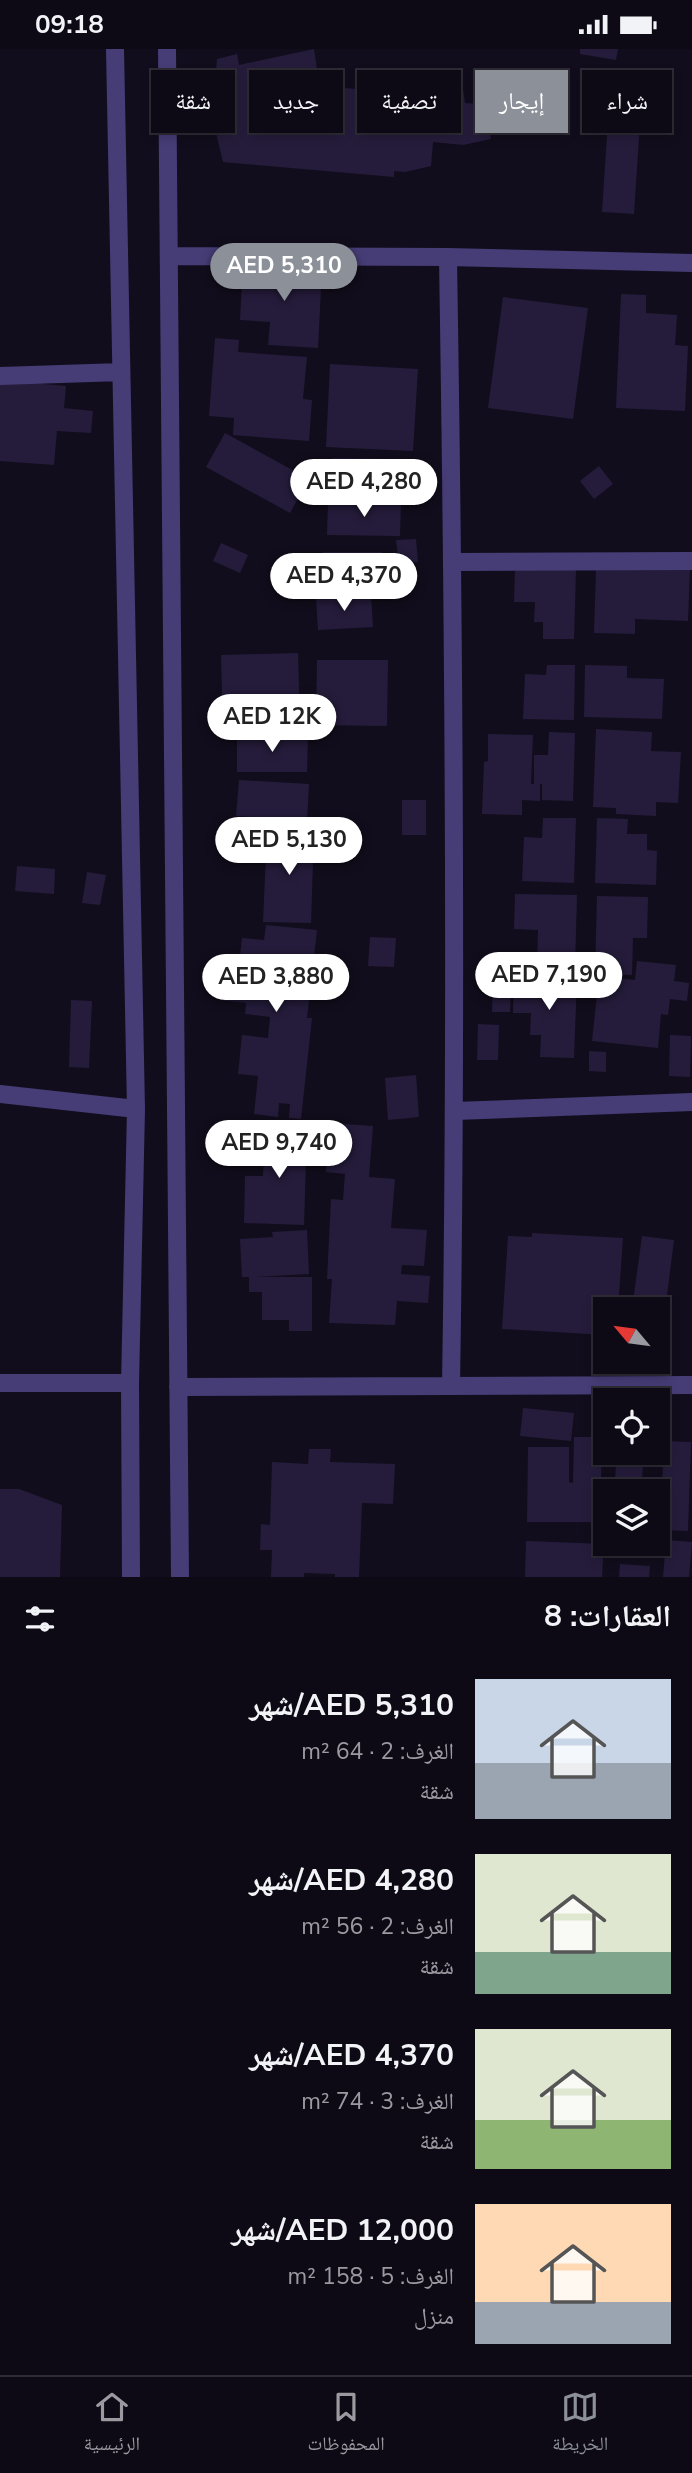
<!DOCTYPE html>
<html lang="ar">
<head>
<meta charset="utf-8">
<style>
	body { margin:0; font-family:"Nunito Sans","Noto Naskh Arabic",sans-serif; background:#17131e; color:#f1f3f6; direction:rtl; height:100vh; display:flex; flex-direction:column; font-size:26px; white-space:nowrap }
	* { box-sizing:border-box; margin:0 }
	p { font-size:23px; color:#9b9aa0 }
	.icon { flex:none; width:38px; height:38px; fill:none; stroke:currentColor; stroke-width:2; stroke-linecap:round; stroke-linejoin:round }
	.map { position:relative; height:1528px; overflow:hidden; direction:ltr }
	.sheet { display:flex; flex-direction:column; background:#0e0a15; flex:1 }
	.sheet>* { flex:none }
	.top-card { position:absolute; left:21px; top:21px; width:651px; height:63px; direction:rtl; display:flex; gap:14px }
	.needle { width:46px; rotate:299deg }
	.fabs { position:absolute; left:593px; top:1248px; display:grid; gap:14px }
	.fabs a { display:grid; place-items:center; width:77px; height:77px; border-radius:0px; background:#0e0a15; box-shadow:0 4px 10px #0003,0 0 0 2px #2e2b34; font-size:35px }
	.price { position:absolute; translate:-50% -60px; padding:0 16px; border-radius:24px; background:#fff; color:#222; font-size:23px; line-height:46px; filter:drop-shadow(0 2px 4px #0008) }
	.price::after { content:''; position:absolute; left:50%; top:42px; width:21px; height:16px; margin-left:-10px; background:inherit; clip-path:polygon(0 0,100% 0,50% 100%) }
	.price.selected { background:#8c9099; color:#fff }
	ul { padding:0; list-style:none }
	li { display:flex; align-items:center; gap:21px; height:175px; padding:0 21px }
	li span { display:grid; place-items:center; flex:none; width:196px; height:140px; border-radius:0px; color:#555 }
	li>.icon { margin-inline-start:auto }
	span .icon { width:84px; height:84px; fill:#fffc; stroke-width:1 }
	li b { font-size:30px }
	h2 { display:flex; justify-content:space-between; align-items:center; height:84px; padding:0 21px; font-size:30px }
	.pill { padding:0 24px; border-radius:0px; background:#0e0a15; box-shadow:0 4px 10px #0003,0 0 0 2px #2e2b34; font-size:24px; line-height:63px }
	.pill.selected { background:#8c9099; color:#fff }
	.status { display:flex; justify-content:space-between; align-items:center; height:49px; padding:0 35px; background:#0e0a15; direction:ltr }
	.status svg { height:19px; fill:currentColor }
	.dock { display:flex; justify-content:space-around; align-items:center; height:98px; border-top:2px solid #2e2b34; background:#0e0a15; font-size:19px; color:#9b9aa0 }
	.dock a { display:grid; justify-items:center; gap:4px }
	.dock .selected { color:#8c9099 }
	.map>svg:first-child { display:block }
</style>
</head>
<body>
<div class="status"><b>09:18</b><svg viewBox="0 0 49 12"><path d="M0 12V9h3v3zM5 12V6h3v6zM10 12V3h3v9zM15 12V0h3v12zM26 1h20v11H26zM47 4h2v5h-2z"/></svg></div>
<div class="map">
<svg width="692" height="1528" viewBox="0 0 692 1528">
	<rect width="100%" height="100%" fill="#120d1c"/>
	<path fill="#251c3b" d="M 314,0 L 319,34 L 343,36 L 344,39 L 413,44 L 438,39 L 463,40 L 465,54 L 484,55 L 491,90 L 463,96 L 433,93 L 431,117 L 405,123 L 394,122 L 394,128 L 223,113 L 212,67 L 217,10 L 237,5 L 239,16 Z
		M 580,0 L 618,0 L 616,11 L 580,5 Z
		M 608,71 L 640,73 L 634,165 L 602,163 Z
		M 243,215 L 322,220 L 318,299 L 268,296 L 270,273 L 240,271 Z
		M 621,245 L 646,246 L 646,264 L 677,266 L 675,296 L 688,297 L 685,362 L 616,359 Z
		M 503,248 L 588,259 L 573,370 L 488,359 Z
		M 215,289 L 239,291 L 238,303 L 307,308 L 303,350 L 312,351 L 309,392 L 233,386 L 234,369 L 209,367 Z
		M 330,315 L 418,320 L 413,402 L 326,398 Z
		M 0,331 L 66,337 L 64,359 L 93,362 L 91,384 L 57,382 L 54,416 L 0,412 Z
		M 225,384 L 309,430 L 290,464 L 206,418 Z
		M 332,409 L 398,410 L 398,441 L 331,439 Z
		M 599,417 L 613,435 L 594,450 L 580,432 Z
		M 328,453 L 401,454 L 400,487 L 327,486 Z
		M 416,490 L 418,513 L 399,515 L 396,491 Z
		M 221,494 L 248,506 L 240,524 L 213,512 Z
		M 323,503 L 382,503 L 382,537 L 323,537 Z
		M 289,508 L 307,509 L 305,528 L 287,527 Z
		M 648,518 L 690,518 L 688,572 L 635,570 L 635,585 L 594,584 L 596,520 L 648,521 Z
		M 515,519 L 576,521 L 574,590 L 543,590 L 543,573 L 534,573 L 535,553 L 514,553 Z
		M 371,546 L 373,578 L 318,581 L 316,549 Z
		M 298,604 L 300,677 L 223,680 L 221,606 Z
		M 317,611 L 388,611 L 387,677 L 316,676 Z
		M 547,616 L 575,616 L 574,671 L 523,670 L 525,625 L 546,626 Z
		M 585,616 L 627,617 L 627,629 L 664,630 L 662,670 L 584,668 Z
		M 596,680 L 652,683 L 651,702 L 681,703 L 678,754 L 656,753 L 656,767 L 616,765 L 616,759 L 593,758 Z
		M 549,683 L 575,684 L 573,752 L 542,751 L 542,735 L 540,735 L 540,752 L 522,751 L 522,766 L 482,765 L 484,713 L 488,712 L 488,685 L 533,686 L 531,735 L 534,735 L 534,706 L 548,706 Z
		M 237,687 L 308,687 L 307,723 L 237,723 Z
		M 239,731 L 309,735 L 307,771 L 236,767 Z
		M 402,751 L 426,751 L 426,786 L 402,786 Z
		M 543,769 L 576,769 L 574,834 L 522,832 L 524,788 L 542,789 Z
		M 597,769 L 628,770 L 627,785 L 647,785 L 647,801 L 657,802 L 656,836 L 595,834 Z
		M 267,782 L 314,784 L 311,874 L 263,873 Z
		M 17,817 L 55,820 L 54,845 L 15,842 Z
		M 87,823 L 106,826 L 100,856 L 82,854 Z
		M 515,845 L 577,846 L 575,918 L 537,917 L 538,881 L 514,880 Z
		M 597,847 L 648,848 L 647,889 L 633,889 L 632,926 L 595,925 Z
		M 266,876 L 317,881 L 307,969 L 312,969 L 301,1070 L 289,1069 L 290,1055 L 279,1054 L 278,1068 L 254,1065 L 258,1027 L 238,1025 L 242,986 L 268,989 L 270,968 L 245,965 L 246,954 L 220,951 L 222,932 L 237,934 L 242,889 L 264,891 Z
		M 370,888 L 396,889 L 394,918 L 368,917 Z
		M 637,912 L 676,916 L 674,932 L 689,934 L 687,952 L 670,950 L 668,966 L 661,965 L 658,999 L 592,992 L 599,927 L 635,931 Z
		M 514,928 L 577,930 L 574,1009 L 540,1008 L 541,986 L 530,986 L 531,964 L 513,964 Z
		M 493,935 L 511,935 L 510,963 L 492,963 Z
		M 71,951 L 92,952 L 89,1019 L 69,1018 Z
		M 478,975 L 499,976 L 498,1011 L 477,1011 Z
		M 670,986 L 691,987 L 690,1028 L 669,1027 Z
		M 589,1002 L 606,1003 L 606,1023 L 589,1022 Z
		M 416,1026 L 419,1068 L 388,1071 L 385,1029 Z
		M 330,1074 L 373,1077 L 369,1128 L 395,1130 L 391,1179 L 427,1181 L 424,1217 L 402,1216 L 401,1225 L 430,1227 L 428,1254 L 397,1252 L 395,1276 L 329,1274 L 332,1230 L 327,1230 L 331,1150 L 343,1151 L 345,1125 L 326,1123 Z
		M 265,1077 L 307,1078 L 304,1176 L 244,1174 L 245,1127 L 263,1127 Z
		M 307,1181 L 309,1225 L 255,1228 L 312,1228 L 312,1282 L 289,1282 L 289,1271 L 262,1271 L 262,1243 L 249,1243 L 249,1228 L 242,1228 L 240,1190 L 273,1188 L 272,1183 Z
		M 532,1184 L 623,1189 L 618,1260 L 606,1260 L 606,1286 L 502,1280 L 508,1187 L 532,1188 Z
		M 642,1187 L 674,1191 L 664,1270 L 658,1269 L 658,1260 L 632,1260 Z
		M 523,1359 L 574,1364 L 571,1392 L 520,1387 Z
		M 574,1388 L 602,1388 L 600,1473 L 527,1473 L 528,1398 L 569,1398 L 569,1433 L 573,1434 Z
		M 664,1392 L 691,1393 L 688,1482 L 660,1481 Z
		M 309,1400 L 331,1400 L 330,1413 L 395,1415 L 393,1455 L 362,1454 L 359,1528 L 335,1528 L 335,1525 L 304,1524 L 304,1528 L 271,1528 L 272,1501 L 260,1501 L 261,1475 L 270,1476 L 272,1413 L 308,1415 Z
		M 617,1404 L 644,1404 L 641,1442 L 614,1442 Z
		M 0,1440 L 19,1440 L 62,1456 L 60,1528 L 0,1528 Z
		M 666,1491 L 692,1493 L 689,1528 L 663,1528 Z
		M 526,1492 L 604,1495 L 602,1528 L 525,1528 Z
		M 620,1515 L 650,1517 L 649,1528 L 619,1528 Z"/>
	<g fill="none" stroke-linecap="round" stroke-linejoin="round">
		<path stroke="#463d76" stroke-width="18" d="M 115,0 L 136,1060 L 130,1334 L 131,1528
			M 167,0 L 180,1528
			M 169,207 L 448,208 L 692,214
			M 448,208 C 454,585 457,961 451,1337
			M 0,327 L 121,323
			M 453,513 L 692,512
			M 0,1045 L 136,1060
			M 455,1062 L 692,1053
			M 0,1334 L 130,1334
			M 178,1338 L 692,1336"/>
	</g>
</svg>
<div class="fabs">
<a><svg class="needle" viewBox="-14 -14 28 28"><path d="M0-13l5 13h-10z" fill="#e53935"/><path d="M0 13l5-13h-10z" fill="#9b9aa0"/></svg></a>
<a><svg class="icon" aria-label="locate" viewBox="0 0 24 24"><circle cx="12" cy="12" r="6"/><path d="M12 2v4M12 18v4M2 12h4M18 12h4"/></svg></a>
<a><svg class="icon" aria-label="layers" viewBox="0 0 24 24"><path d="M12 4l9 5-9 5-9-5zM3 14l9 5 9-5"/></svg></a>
</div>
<b class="price selected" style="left:284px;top:254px">AED 5,310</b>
<b class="price" style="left:364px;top:470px">AED 4,280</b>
<b class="price" style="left:344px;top:564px">AED 4,370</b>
<b class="price" style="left:272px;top:705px">AED 12K</b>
<b class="price" style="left:289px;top:828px">AED 5,130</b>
<b class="price" style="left:549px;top:963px">AED 7,190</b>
<b class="price" style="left:276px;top:965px">AED 3,880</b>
<b class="price" style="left:279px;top:1131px">AED 9,740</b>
<div class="top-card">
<a class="pill">شراء</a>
<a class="pill selected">إيجار</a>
<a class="pill">تصفية</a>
<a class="pill">جديد</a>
<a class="pill">شقة</a>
</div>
</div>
<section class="sheet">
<h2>العقارات: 8<svg class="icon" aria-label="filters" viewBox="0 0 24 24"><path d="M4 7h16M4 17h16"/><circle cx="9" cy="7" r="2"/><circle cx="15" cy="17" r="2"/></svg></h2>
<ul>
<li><span style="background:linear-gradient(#c9d6e8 60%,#9aa5b1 0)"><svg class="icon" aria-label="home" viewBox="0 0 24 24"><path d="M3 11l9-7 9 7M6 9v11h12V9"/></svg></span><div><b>AED 5,310/شهر</b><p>الغرف: 2 · 64 m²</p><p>شقة</p></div></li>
<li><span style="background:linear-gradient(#dfe7d0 70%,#7fa58c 0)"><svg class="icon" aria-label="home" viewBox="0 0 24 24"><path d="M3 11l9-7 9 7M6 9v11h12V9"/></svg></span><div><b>AED 4,280/شهر</b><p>الغرف: 2 · 56 m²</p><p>شقة</p></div></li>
<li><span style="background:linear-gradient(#dfe7d0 65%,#8fb573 0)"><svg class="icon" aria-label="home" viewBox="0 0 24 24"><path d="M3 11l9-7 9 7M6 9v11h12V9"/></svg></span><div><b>AED 4,370/شهر</b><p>الغرف: 3 · 74 m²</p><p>شقة</p></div></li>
<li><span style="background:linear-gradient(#ffd9b3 70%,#9aa5b1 0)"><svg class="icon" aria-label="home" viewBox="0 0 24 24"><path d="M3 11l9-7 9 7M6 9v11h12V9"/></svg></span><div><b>AED 12,000/شهر</b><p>الغرف: 5 · 158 m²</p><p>منزل</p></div></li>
</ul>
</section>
<nav class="dock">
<a class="selected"><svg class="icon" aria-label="map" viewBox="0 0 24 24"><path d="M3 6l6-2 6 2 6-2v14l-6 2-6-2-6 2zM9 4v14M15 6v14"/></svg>الخريطة</a>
<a><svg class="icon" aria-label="saved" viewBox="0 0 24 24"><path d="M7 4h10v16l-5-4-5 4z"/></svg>المحفوظات</a>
<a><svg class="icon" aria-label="home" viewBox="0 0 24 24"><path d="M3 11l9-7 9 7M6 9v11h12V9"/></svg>الرئيسية</a>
</nav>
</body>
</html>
